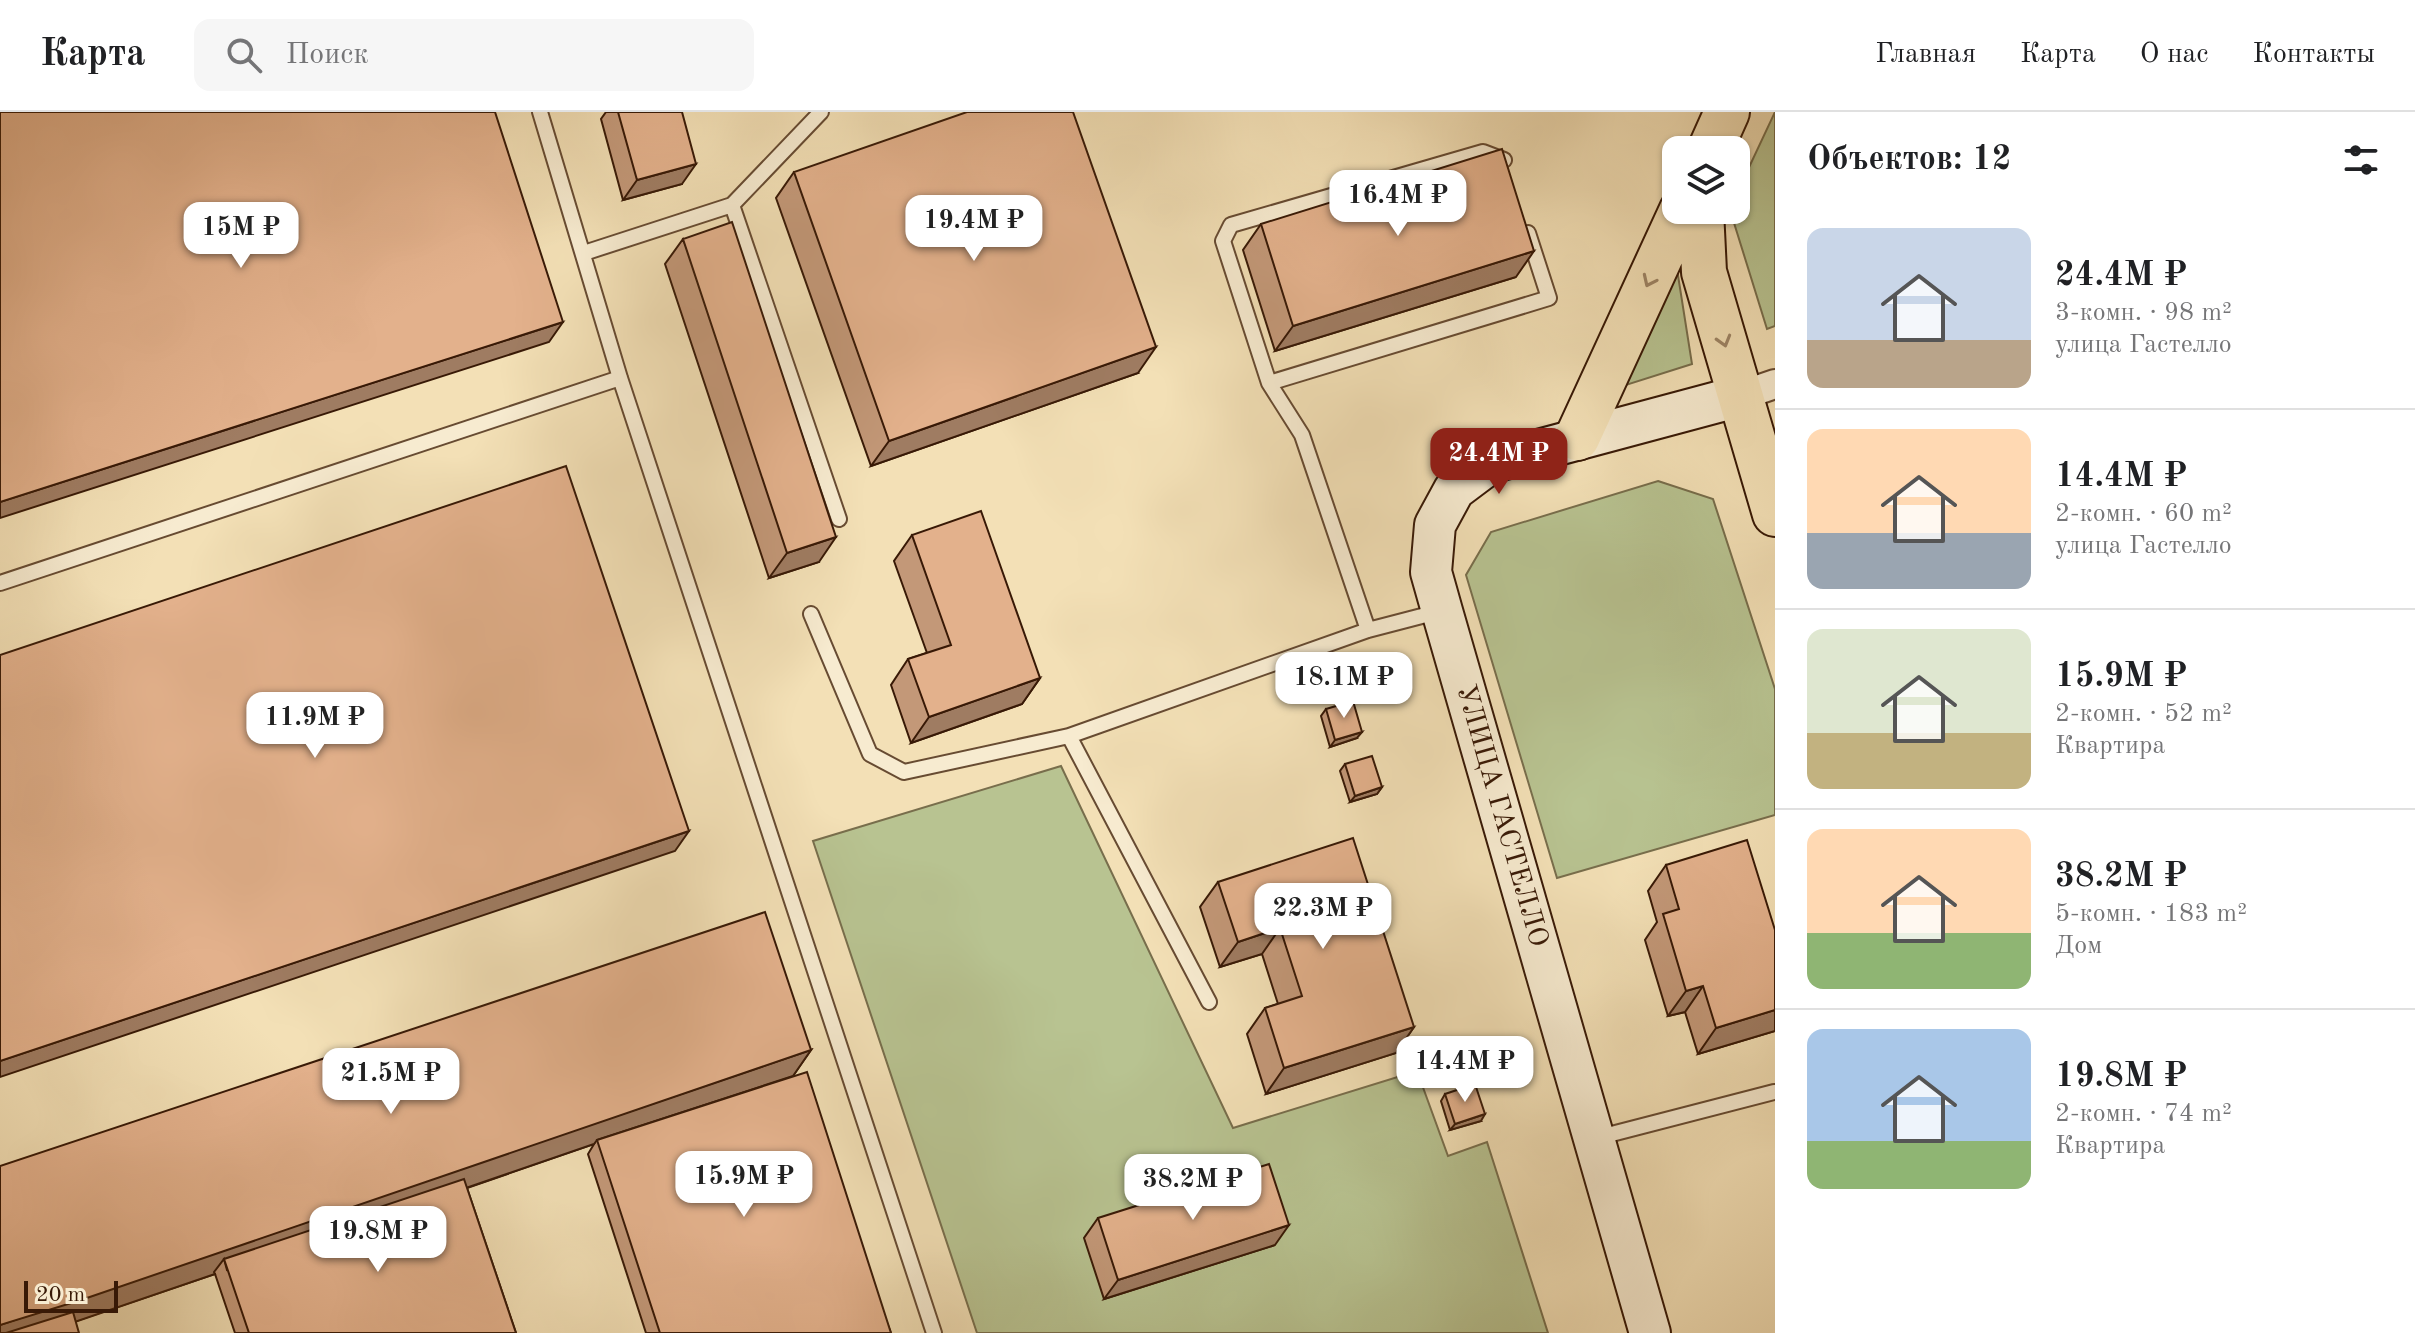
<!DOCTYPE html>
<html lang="ru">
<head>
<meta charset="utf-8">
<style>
	body { margin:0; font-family:"Old Standard TT",serif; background:#f6f6f6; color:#202124; height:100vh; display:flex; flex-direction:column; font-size:30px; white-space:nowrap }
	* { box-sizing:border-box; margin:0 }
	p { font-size:26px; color:#757577 }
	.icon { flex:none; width:44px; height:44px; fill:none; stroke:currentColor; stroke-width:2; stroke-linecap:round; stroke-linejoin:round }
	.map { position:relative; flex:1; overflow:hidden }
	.drawer { display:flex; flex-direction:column; background:#fff; width:640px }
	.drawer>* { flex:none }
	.tools { position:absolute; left:1662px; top:24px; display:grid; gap:16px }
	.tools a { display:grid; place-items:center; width:88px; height:88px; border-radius:16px; background:#fff; box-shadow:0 2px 6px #0004; font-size:40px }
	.scale { position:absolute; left:24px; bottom:20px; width:94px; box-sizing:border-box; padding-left:8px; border:4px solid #381906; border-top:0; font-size:22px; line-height:28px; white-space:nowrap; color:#381906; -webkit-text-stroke:6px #f7ebd0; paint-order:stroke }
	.price { position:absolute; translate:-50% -68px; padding:0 18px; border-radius:16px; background:#fff; color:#222; font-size:26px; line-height:52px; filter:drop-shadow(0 2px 4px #0008) }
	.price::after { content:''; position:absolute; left:50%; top:48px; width:24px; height:18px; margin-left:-12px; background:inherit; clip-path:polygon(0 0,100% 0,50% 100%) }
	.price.current { background:#8f2418; color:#fff }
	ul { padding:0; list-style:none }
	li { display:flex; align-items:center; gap:24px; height:200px; padding:0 32px }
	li+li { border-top:2px solid #e0e0e0 }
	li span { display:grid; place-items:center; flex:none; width:224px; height:160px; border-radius:16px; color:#555 }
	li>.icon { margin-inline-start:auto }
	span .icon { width:96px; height:96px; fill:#fffc; stroke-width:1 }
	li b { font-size:34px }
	h2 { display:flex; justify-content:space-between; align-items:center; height:96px; padding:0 32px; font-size:34px }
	header { display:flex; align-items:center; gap:48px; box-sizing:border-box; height:112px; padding:0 40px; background:#fff; border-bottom:2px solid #e0e0e0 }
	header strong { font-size:38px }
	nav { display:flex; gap:44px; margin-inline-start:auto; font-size:28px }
	.search { width:560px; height:72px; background:#f6f6f6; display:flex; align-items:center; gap:20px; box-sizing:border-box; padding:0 28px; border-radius:16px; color:#757577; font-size:30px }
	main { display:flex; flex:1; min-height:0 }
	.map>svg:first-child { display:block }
</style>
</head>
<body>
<header>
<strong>Карта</strong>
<div class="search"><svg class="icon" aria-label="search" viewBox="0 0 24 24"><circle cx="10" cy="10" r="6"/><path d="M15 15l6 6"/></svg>Поиск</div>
<nav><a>Главная</a><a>Карта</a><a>О нас</a><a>Контакты</a></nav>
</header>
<main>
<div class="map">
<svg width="1775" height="1221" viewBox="0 0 1775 1221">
	<rect width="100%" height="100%" fill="#f3e0b6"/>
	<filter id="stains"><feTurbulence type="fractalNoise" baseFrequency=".0025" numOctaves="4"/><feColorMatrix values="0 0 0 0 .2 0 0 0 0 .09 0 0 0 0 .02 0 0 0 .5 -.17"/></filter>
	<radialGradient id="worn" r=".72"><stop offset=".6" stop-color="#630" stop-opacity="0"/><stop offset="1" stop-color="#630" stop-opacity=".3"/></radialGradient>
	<path fill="#b8c391" stroke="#786e4c" stroke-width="2" d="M 1775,0 L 1775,214 L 1767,217 L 1730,98 L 1736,98 L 1736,83 Z
		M 1677,157 L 1692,252 L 1626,273 Z
		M 1658,369 L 1713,387 L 1775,577 L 1775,703 L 1557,766 L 1466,463 L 1491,420 Z
		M 1061,654 L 1233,1016 L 1417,959 L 1448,1044 L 1487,1030 L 1548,1221 L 977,1221 L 813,729 Z"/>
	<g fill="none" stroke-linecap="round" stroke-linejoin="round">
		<g stroke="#674b32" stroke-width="18">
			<path id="lane" d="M 540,0 L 620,266 L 934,1221
				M 732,93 L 839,407
				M 584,141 L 732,93 L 821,0
				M 1269,271 L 1549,186 L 1528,121
				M 0,471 L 620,266
				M 811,502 L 870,642 L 904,660 L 1069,624 L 1368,518 L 1441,499
				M 1368,518 L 1302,323 L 1269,271 L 1223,129 L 1231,113 L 1483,40 L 1504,48
				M 1069,624 L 1209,890
				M 1596,1026 L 1774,980"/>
		</g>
		<g stroke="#674b32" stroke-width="32">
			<path id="street" d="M 1740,284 L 1775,272"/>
		</g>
		<g stroke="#381906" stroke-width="44">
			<path id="secondary" d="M 1650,1221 L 1442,499 L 1431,460 L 1435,413 L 1454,378 L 1490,351 L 1740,284"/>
		</g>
		<g stroke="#381906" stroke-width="48">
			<path id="primary" d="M 1710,38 L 1727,0
				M 1701,98 L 1704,160 L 1775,402
				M 1577,326 L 1682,98"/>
		</g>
		<use href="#lane" stroke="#f7ebd0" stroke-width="14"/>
		<use href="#street" stroke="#f7ebd0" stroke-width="28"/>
		<use href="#secondary" stroke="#f7ebd0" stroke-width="40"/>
		<use href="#primary" stroke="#f3e0b6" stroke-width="44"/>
	</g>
	<path fill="#c39878" stroke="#381906" stroke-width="2" d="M 606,0 L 682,0 L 682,72 L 623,88 L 601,7 Z
		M 794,60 L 1138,261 L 871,354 L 776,86 Z
		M 1261,112 L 1516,165 L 1275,239 L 1243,138 Z
		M 683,127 L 819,450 L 769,466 L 665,152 Z
		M 912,423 L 1040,566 L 1022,592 L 911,631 L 891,573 L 908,547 L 927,541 L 894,449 Z
		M 1326,597 L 1357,626 L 1330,635 L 1321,604 Z
		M 1345,652 L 1382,675 L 1377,682 L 1350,690 L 1340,659 Z
		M 1666,753 L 1775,919 L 1698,942 L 1685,900 L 1668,904 L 1645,828 L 1657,810 L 1648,779 Z
		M 1218,770 L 1414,915 L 1396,941 L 1266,982 L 1247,922 L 1265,896 L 1278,892 L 1262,842 L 1220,855 L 1200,795 Z
		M 811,938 L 793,964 L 891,1221 L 646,1221 L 588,1042 L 594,1032 L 467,1076 L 516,1221 L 235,1221 L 215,1162 L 76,1209 L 0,1221 Z
		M 1445,982 L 1481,1009 L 1450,1018 L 1441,989 Z
		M 1098,1106 L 1275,1133 L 1104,1187 L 1084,1126 Z"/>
	<path fill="#9f7c62" stroke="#381906" stroke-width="2" d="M 696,52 L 682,72 L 623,88 L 637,68 Z
		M 1534,139 L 1516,165 L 1275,239 L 1293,214 Z
		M 563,210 L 549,230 L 0,406 L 0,390 Z
		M 1156,235 L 1138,261 L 871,354 L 889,329 Z
		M 836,425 L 819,450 L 769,466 L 787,441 Z
		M 1040,566 L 1022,592 L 911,631 L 929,605 Z
		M 1362,620 L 1357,626 L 1330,635 L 1335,628 Z
		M 1382,675 L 1377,682 L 1350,690 L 1355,684 Z
		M 689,719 L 675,739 L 0,965 L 0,949 Z
		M 1280,816 L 1262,842 L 1220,855 L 1238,830 Z
		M 1703,874 L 1685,900 L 1668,904 L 1686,879 Z
		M 1775,898 L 1775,919 L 1698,942 L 1716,916 Z
		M 1414,915 L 1396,941 L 1266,982 L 1284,956 Z
		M 811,938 L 793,964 L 597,1028 L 594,1032 L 227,1158 L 224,1147 L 214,1160 L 215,1162 L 63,1214 L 40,1221 L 0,1221 L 0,1213 Z
		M 1485,1002 L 1481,1009 L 1450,1018 L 1455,1012 Z
		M 1289,1113 L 1275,1133 L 1104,1187 L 1118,1168 Z"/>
	<path fill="#e3b18c" stroke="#381906" stroke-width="2" d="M 0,0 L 495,0 L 563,210 L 0,390 Z
		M 618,0 L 682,0 L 696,52 L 637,68 Z
		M 967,0 L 1073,0 L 1156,235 L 889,329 L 794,60 Z
		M 1502,37 L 1534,139 L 1293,214 L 1261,112 Z
		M 732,110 L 836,425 L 787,441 L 683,127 Z
		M 566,354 L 689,719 L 0,949 L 0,543 Z
		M 981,399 L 1040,566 L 929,605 L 908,547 L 951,533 L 912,423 Z
		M 1353,589 L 1362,620 L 1335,628 L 1326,597 Z
		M 1372,644 L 1382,675 L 1355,684 L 1345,652 Z
		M 1353,726 L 1414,915 L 1284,956 L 1265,896 L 1302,884 L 1280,816 L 1238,830 L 1218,770 Z
		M 1747,728 L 1775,818 L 1775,898 L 1716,916 L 1703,874 L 1686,879 L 1663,802 L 1679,797 L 1666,753 Z
		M 765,800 L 811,938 L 81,1188 L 0,1213 L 0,1054 Z
		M 807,960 L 891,1221 L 660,1221 L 597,1028 Z
		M 1475,972 L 1485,1002 L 1455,1012 L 1445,982 Z
		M 1269,1052 L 1289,1113 L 1118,1168 L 1098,1106 Z
		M 464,1067 L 516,1221 L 249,1221 L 224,1147 Z
		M 73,1200 L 79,1221 L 6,1221 Z"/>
	<defs><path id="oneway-chevron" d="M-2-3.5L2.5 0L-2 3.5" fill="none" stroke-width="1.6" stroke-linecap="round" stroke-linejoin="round" transform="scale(2)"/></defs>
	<g stroke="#9f8667">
		<use href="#oneway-chevron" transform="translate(1649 169) rotate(115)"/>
		<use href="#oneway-chevron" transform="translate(1724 229) rotate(74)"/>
	</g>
	<g text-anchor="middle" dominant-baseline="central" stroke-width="7" stroke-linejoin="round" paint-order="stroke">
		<g font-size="28" fill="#381906" stroke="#f7ebd0">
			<text transform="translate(1501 704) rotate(74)">УЛИЦА ГАСТЕЛЛО</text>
		</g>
	</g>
	<rect width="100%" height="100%" filter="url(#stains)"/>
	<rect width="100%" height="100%" fill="url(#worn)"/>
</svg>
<div class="tools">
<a><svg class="icon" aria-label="layers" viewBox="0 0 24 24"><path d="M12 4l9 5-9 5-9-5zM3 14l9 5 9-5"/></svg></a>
</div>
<div class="scale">20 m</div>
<b class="price" style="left:1398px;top:126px">16.4M ₽</b>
<b class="price" style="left:974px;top:151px">19.4M ₽</b>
<b class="price" style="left:241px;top:158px">15M ₽</b>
<b class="price current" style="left:1499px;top:384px">24.4M ₽</b>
<b class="price" style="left:1344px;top:608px">18.1M ₽</b>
<b class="price" style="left:315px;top:648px">11.9M ₽</b>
<b class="price" style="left:1323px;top:839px">22.3M ₽</b>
<b class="price" style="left:1465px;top:992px">14.4M ₽</b>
<b class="price" style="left:391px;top:1004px">21.5M ₽</b>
<b class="price" style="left:744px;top:1107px">15.9M ₽</b>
<b class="price" style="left:1193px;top:1110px">38.2M ₽</b>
<b class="price" style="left:378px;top:1162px">19.8M ₽</b>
</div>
<section class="drawer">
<h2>Объектов: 12<svg class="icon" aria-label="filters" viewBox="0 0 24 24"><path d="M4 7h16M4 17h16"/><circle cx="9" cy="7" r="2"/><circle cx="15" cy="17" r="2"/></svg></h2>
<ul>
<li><span style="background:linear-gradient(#c9d6e8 70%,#b9a48a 0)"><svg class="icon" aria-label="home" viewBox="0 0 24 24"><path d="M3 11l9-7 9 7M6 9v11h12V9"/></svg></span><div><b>24.4M ₽</b><p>3-комн. · 98 m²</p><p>улица Гастелло</p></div></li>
<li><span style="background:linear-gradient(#ffd9b3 65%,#9aa5b1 0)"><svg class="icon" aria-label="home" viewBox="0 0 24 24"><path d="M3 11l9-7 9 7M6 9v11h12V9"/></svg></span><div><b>14.4M ₽</b><p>2-комн. · 60 m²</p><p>улица Гастелло</p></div></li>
<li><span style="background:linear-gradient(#dfe7d0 65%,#c2b280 0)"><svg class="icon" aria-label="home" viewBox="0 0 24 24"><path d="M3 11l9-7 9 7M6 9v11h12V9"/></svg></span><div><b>15.9M ₽</b><p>2-комн. · 52 m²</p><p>Квартира</p></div></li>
<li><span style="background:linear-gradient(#ffd9b3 65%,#8fb573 0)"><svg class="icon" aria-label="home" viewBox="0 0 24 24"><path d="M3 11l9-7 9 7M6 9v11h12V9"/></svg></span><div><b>38.2M ₽</b><p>5-комн. · 183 m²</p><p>Дом</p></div></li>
<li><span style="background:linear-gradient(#a9c7e8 70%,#8fb573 0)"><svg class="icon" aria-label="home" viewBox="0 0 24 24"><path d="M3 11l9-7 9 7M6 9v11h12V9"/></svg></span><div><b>19.8M ₽</b><p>2-комн. · 74 m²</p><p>Квартира</p></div></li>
</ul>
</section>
</main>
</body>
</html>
